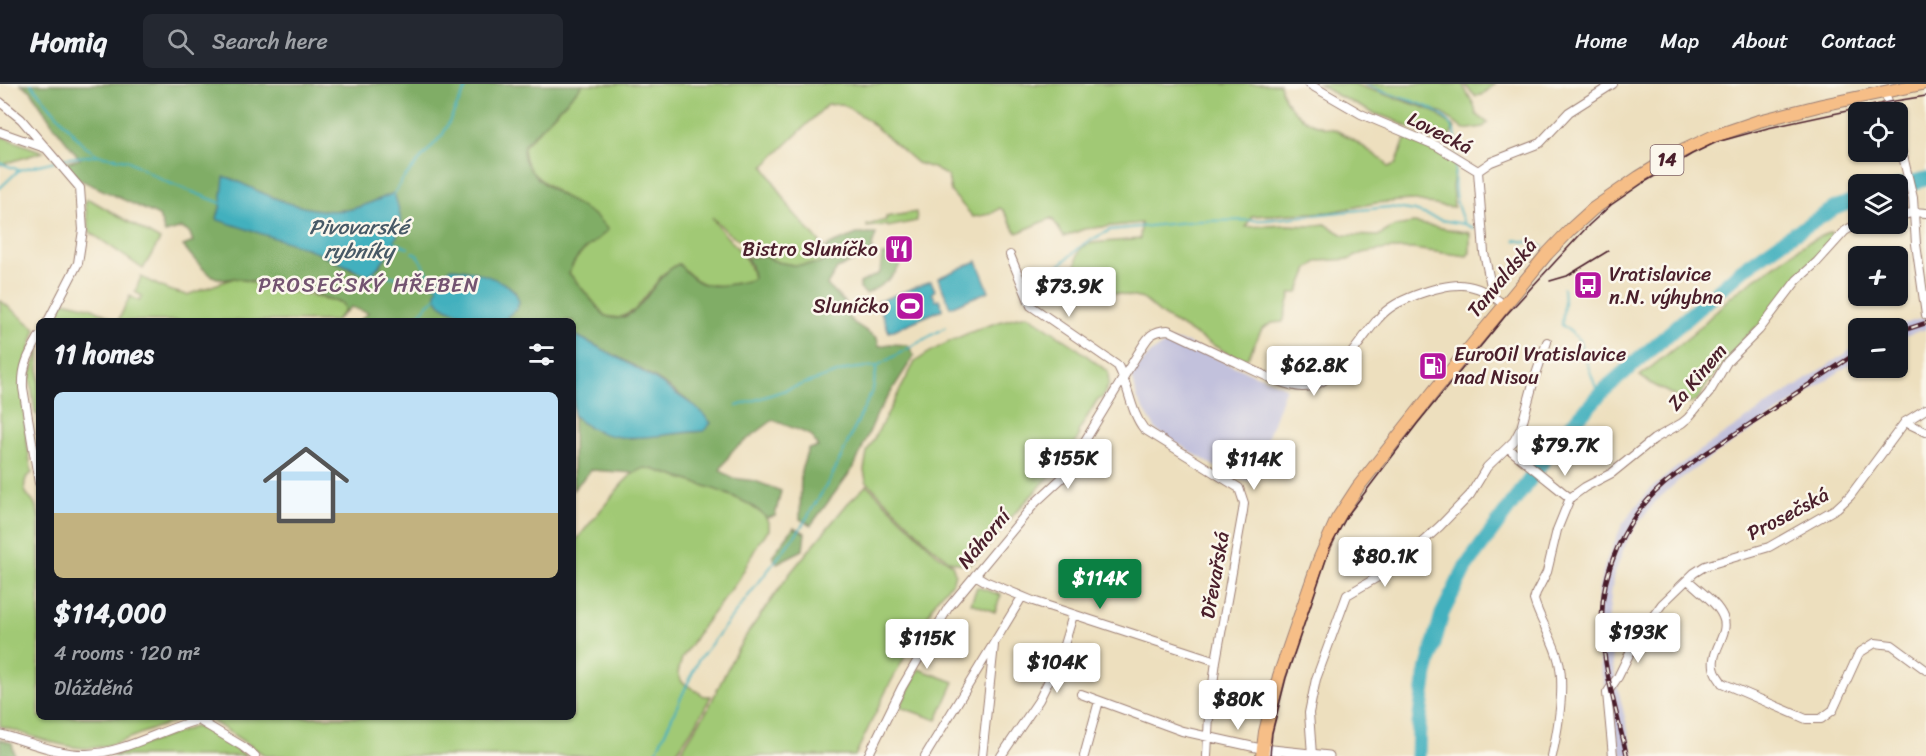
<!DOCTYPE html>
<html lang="en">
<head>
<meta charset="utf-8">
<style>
	body { margin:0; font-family:Sriracha,sans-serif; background:#242831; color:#f1f3f6; height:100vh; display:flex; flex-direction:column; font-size:22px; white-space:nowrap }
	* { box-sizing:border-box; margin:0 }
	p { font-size:20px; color:#9ea1a6 }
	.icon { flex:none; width:33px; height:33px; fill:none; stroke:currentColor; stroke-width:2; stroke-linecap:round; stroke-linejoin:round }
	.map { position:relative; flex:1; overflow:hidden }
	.details { position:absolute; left:36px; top:234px; width:540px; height:402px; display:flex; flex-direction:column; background:#171b24; border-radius:9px; box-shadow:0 2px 4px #0004 }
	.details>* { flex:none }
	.controls { position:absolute; left:1848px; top:18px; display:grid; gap:12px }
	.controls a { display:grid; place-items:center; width:60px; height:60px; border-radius:9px; background:#171b24; box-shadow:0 2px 4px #0004; font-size:30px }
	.price { position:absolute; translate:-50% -51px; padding:0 14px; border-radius:6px; background:#fff; color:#222; font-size:20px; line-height:39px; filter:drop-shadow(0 2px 3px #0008) }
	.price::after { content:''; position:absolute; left:50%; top:36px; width:18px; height:14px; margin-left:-9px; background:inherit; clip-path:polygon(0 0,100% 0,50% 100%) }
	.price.current { background:#0b8043; color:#fff }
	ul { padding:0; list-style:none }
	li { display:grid; align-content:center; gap:12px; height:318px; padding:0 18px }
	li+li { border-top:2px solid #363941 }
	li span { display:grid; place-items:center; height:186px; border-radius:9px; color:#555 }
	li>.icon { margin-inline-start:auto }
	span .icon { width:108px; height:108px; fill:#fffc; stroke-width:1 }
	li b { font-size:26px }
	h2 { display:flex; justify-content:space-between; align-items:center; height:72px; padding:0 18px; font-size:26px }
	header { display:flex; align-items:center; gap:36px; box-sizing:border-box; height:84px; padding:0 30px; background:#171b24; border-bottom:2px solid #363941 }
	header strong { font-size:28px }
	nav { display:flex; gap:33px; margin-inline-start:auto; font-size:21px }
	.search { width:420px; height:54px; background:#242831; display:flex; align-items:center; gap:15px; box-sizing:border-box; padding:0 21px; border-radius:9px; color:#9ea1a6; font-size:22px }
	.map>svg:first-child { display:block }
</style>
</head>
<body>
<header>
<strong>Homiq</strong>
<div class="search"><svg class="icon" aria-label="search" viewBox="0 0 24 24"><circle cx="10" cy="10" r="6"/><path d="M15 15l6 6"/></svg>Search here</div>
<nav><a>Home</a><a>Map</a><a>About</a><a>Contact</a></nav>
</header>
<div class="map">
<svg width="1926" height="672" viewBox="0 0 1926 672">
	<rect width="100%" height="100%" fill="#fbf7ec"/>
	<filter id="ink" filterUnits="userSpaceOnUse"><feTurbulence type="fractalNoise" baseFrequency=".0167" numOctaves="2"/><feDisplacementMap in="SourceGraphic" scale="12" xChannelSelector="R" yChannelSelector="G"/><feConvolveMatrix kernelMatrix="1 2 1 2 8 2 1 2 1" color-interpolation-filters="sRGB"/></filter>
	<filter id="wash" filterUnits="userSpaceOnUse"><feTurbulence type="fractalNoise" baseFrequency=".008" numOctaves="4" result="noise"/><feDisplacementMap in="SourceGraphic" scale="24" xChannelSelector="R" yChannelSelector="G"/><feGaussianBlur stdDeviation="1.35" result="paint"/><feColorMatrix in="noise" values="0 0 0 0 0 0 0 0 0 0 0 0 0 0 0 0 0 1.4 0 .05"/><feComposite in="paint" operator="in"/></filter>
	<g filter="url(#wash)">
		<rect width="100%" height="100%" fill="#eddfbe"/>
		<path fill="#c2c1dc" d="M 1926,233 L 1926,245 L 1898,254 L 1898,244 L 1890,244 Z
			M 1171,256 L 1188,259 L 1226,279 L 1286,303 L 1252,397 L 1232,393 L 1157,347 L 1137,314 L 1132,290 L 1152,268 Z
			M 1858,261 L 1858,275 L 1704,378 L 1679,396 L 1655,418 L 1632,448 L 1624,464 L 1613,494 L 1608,538 L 1613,583 L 1634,672 L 1621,672 L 1601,586 L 1596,538 L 1599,504 L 1605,480 L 1622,441 L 1646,409 L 1672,387 L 1697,368 Z"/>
		<path fill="#a1c974" stroke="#767450" stroke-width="1.5" d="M 583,0 L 1280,0 C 1282,19 1301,37 1320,42 C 1324,44 1329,44 1333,45 C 1352,53 1369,67 1385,78 L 1388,83 L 1396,80 L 1406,53 L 1442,70 L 1455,79 L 1456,83 L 1452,102 L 1454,123 L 1440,122 L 1411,116 L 1376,119 L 1330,128 L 1252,132 L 1246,143 L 1287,141 L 1309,142 L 1325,140 L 1344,151 L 1378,152 L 1395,142 L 1414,139 L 1470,149 L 1470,168 L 1467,172 L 1412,165 L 1389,165 L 1362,169 L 1351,175 L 1319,177 L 1308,185 L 1298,209 L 1291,209 L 1283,238 L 1272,239 L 1262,245 L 1248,273 L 1245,275 L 1237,275 L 1163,232 L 1143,215 L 1107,207 L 1087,200 L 1076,194 L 1075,188 L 1078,170 L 1082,163 L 1092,159 L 1140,155 L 1141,139 L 1084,145 L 1064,153 L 1052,134 L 1017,149 L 1004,127 L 1000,124 L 991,130 L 973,133 L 951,108 L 948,92 L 933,84 L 917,79 L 864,33 L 842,20 L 827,21 L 764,82 L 792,127 L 832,172 L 819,180 L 793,181 L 777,178 L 729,150 L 712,133 C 725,157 747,165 753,194 L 752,196 C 738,199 719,204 705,200 C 695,198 686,186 678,180 L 663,190 L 635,226 L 619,234 L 605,232 L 569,189 C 578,164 593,163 607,146 L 533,90 C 526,82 527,78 522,69 L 524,62 Z
			M 1318,0 L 1354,0 L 1431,26 L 1455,44 L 1444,61 L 1392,35 L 1373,29 L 1333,9 Z
			M 1363,0 L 1462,0 L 1474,21 L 1476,30 L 1488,39 L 1483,43 L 1464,46 L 1442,29 Z
			M 1464,0 L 1495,0 L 1482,11 L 1475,12 Z
			M 0,52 L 43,68 L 0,81 Z
			M 87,115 L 91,116 L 160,156 L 143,185 L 90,148 L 85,120 Z
			M 916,128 L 917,137 L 888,143 L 887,141 L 867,143 L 867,141 L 886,136 L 886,133 Z
			M 1831,148 L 1834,155 L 1763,237 L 1741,257 L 1707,300 L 1697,317 L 1688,319 L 1650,299 L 1640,292 L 1694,249 L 1731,212 L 1808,158 Z
			M 141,193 L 168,206 L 187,211 L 234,194 L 342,219 L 345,227 L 335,237 L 118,237 L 130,212 L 139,217 L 142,212 L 135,208 Z
			M 0,216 L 36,245 C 18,293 23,340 32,389 L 26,394 C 21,412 30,410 36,423 C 38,426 38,430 39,434 L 39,633 L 175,633 L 171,639 C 144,646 118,662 91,664 C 66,666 24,649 0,642 Z
			M 64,217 L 93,224 L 117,237 L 52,237 Z
			M 1028,231 L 1073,261 L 1108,288 L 1109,300 L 1102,314 L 1097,316 L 1078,348 L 1079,352 C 1064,384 1032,408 1010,435 C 997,451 986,468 970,480 L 962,480 L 950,477 L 931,462 L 866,397 L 864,386 L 867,368 L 915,278 C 943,257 993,237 1028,231 Z
			M 39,265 L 39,332 L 35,329 L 30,293 Z
			M 644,384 L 652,385 L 717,406 L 745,418 L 765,432 L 769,440 L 769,446 L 759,458 L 739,495 L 700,546 L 682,574 L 678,589 L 682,598 L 704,612 L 711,612 L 696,640 L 674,672 L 266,672 L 206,633 L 573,633 L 573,460 L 622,400 L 631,391 Z
			M 867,401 L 937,470 L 952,480 L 955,489 L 953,497 L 937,515 L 887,605 L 855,672 L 678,672 L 708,625 L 733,573 L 747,550 L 791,488 L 848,419 Z
			M 977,503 L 1001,511 L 995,528 L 971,519 Z
			M 919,585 L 954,598 L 937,636 L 900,623 Z
			M 194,643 L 203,644 L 247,672 L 111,672 Z"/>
		<path fill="#80ad66" stroke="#656648" stroke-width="1.5" fill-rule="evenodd" d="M 21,0 L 583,0 L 524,61 C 516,94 574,116 595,132 C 600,136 604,141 608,146 C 592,162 577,166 569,189 L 605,232 C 608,232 615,235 619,234 C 644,231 654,190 679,180 C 685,187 695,198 705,200 C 718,204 738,199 752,196 L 753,194 L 751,182 L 746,173 L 765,172 L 777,178 L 793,181 L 819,180 L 832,172 L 827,162 L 857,150 L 876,150 L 872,162 L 872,168 L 837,185 L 827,201 L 846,220 L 845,230 L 854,239 L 877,254 L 879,262 L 890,260 L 908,261 L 914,272 L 878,328 L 854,383 L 811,441 L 800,435 L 801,387 L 808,365 L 818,363 L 811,351 L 773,336 L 732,367 L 720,386 L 732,394 L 755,397 L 781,407 L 775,432 L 766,434 C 748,411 681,395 652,385 L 644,384 L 634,389 L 591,386 L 573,406 L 573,331 L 583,340 L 630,354 L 704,347 L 711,339 C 681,303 615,271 573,250 L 573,237 L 502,237 L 516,225 L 519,219 L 515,207 L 506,200 L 446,224 L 462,230 L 474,237 L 359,237 L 368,229 L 351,223 L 335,237 L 345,227 L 342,219 L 303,207 L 234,194 C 211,202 196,176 183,162 L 193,158 L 190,149 L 182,144 L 165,149 L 159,132 L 72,92 L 64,79 L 80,75 L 52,39 L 31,7 ZM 230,94 C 266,111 305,131 345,126 C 361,125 379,115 394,109 L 398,150 L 379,183 L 355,187 L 309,165 L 217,134 Z
			M 896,170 L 901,179 C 894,195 880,202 866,210 L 860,205 L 860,199 L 880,189 L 882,171 Z
			M 794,443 L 805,449 L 803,466 L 777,479 L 772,472 Z
			M 0,655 L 12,659 L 15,672 L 0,672 Z"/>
		<path fill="#42b0be" stroke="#466874" stroke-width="1.5" d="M 224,93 L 230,94 C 266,111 305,131 346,126 C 361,124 379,115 394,109 C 397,119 402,131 400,141 C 398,155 380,187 367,191 L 309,165 L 218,136 L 217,134 L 221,121 Z
			M 977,177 L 989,207 L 950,223 L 938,194 Z
			M 451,184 C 466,184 503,195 513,206 C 516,209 518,214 519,218 L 516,225 L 502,237 L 474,237 L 462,230 L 446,224 L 440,219 L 436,213 L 436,208 L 441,191 Z
			M 931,197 L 935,206 L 932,209 L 936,216 L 939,215 L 943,225 L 889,248 L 877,218 Z
			M 573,250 C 608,268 643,286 675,309 C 689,318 701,326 711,339 L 704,347 C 657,349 611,368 573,331 Z"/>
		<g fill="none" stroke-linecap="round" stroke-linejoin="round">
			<path stroke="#42b0be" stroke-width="2" d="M 31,0 L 84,62 L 98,71 L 127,76 L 164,97 L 221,119
				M 1365,0 C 1398,19 1461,16 1457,69
				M 60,75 L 96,71
				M 1456,75 C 1453,102 1453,114 1464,139
				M 0,79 L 19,86 L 55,77
				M 0,104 L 19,86
				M 393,111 L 403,95 L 443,50 L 468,0
				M 1515,156 L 1538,160 L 1543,163
				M 392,157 L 408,164
				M 413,168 L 418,172 L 434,200 L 440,202
				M 370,187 L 372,189 L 434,200
				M 1050,189 L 1084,160 L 1110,146 L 1198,137 L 1265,136 L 1389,123 L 1415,127 L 1441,136 L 1464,140 L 1474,144
				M 1563,204 L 1564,218 L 1562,241 L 1578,254 L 1599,312
				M 504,232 L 509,237
				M 415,237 L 428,220 L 437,213
				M 737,322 L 849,285 L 877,282 L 946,243
				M 654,672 L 698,577 L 800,445 L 832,392 L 873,305 L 877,282"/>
			<path stroke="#42b0be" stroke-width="15" d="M 1898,102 L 1926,95
				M 1418,672 L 1419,640 L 1426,590 L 1442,530 L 1465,484 L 1563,350 L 1605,305 L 1742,186 L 1790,152 L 1835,124 L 1858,115"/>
		</g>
	</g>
	<g filter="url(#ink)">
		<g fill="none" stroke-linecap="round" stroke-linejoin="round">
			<g stroke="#9c7f74" stroke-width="10">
				<path id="minor" d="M 1309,0 L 1361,30 L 1437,62 L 1478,87
					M 1885,7 L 1891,28
					M 0,18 L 21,35 L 80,104 L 83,146 L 78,179 L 48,237
					M 0,48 L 45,64
					M 1898,51 L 1913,114 L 1916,160 L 1926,231
					M 1478,87 L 1491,78 L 1540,59 L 1569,28 L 1613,0
					M 1478,87 L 1484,169 L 1493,211
					M 1898,133 L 1914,128 L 1926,129
					M 1010,171 L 1031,222 L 1118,282 C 1129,302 1130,327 1144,345 L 1239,404 L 1244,419 L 1243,427 L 1216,577 L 1209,631 L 1207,672
					M 39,253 C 28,272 22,282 23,304 L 39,399
					M 1905,338 L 1926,348
					M 1508,364 L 1570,414
					M 975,491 L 985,497 L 1033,517 L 1216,577
					M 1688,496 C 1699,507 1717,518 1723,533 C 1731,550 1708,568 1715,587 C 1716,591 1720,595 1722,599 L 1806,635 L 1821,635 L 1833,626 L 1859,569 L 1875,559 L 1892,561 L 1926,586
					M 1081,610 L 1182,647 L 1263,665
					M 195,634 L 242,662 L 255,672
					M 0,650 C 27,657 58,671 87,670 C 124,669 162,645 198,636
					M 1312,671 L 1309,629 L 1316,595 L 1347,511 L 1395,483 L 1440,442 L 1470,411 L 1487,383 L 1514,357 L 1521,344 L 1534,296 L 1547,258
					M 868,672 L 902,603 L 948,524 L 1036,418 L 1063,393 L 1137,271 C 1147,256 1148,247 1168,246 C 1191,257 1215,268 1238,279 C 1256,287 1283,302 1302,303 C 1334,304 1360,255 1378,235 C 1389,222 1401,217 1416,211 C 1452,198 1474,194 1505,222
					M 925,672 L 1022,513
					M 982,672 L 994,561
					M 1001,672 L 1039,616 L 1060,574 L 1073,531
					M 1084,672 L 1099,617
					M 1552,672 C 1558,645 1565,606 1559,578 C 1554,556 1540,537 1534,516 L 1536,509 L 1547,488 L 1557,446 L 1570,414 L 1585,403 L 1612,389 L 1654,355 L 1682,339 L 1688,334 L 1709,309 L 1727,278 L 1759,246 L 1797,196 L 1817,178 L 1845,147 L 1850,144 L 1871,140
					M 1613,672 L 1607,609 L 1618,593 L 1637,554 L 1662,520 L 1694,489 L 1705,482 L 1769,463 L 1837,424 L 1850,412 L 1905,338 L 1926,325"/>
			</g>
			<g stroke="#9c7f74" stroke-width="11">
				<path id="tertiary" d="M 1263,665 L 1329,672"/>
			</g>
			<g stroke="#9c7f74" stroke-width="14">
				<path id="primary" d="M 1262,672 L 1265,648 L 1279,592 L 1319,476 L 1337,435 L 1358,403 L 1434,307 L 1547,170 L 1571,145 L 1593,125 L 1639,93 L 1678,69 L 1712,53 L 1759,37 L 1822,21 L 1922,0"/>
			</g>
			<use href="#minor" stroke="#fff" stroke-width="8"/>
			<use href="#tertiary" stroke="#fff" stroke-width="9"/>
			<use href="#primary" stroke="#f6be87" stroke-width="12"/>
			<path stroke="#4a1f2b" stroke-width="1.5" d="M 1550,197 L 1567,192 L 1608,167
				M 1270,672 L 1272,649 L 1286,594 L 1330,464 L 1347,432 L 1417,340 L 1507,230 L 1589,141 L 1611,121 L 1643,99 L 1692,70 L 1717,58 L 1768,44 L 1889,18 L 1926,12"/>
			<g stroke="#4a1f2b" stroke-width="4.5">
				<path id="rail" d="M 1898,248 L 1926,239
					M 1627,672 C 1617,629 1603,585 1602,541 C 1600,489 1624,435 1663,401 C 1675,391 1688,382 1700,373 L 1858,268"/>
			</g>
			<use href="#rail" stroke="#fbf7ec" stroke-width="2" stroke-dasharray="7" stroke-linecap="butt"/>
		</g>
	</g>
	<defs>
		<g id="restaurant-square" transform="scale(1.5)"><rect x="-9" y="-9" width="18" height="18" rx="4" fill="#b5179e" stroke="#fbf7ec"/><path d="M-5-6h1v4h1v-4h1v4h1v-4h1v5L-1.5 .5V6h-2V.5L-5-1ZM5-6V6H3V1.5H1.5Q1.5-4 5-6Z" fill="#fff"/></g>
		<g id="bus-square" transform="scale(1.5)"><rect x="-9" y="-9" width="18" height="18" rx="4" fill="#b5179e" stroke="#fbf7ec"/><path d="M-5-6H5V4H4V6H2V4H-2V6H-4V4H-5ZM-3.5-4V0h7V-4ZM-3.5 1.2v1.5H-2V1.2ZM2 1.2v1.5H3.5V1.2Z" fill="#fff"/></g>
		<g id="stadium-square" transform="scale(1.5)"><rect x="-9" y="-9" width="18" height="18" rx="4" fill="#b5179e" stroke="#fbf7ec"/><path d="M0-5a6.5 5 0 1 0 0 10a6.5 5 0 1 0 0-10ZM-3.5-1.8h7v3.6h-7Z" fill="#fff"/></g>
		<g id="fuel-square" transform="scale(1.5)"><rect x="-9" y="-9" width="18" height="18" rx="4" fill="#b5179e" stroke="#fbf7ec"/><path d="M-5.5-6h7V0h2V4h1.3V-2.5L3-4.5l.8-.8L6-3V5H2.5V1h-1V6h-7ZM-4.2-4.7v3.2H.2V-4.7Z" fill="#fff"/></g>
	</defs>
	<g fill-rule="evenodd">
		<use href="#restaurant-square" x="899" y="165"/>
		<use href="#bus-square" x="1588" y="201"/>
		<use href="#stadium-square" x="910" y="222"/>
		<use href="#fuel-square" x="1433" y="282"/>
	</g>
	<g text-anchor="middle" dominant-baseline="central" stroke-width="5" stroke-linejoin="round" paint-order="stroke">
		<rect fill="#fbf7ec" stroke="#7f6065" stroke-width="1.5" x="1650.5" y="61" width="33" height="30" rx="4.5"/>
		<g font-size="18" font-weight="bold" fill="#4a1f2b">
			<text x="1667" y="76">14</text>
		</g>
		<g font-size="20" fill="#4a1f2b" stroke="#fbf7ec">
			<text transform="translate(1440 49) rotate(27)">Lovecká</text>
			<text transform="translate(1502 194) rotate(-50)">Tanvaldská</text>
			<text transform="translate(1697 293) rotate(-50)">Za Kinem</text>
			<text transform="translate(1788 430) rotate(-28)">Prosečská</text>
			<text transform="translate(984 455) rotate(-50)">Náhorní</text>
			<text transform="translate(1215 491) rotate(-80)">Dřevařská</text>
		</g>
		<g font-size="20" fill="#4a1f2b" stroke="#fbf7ec" text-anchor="end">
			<text x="878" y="165">Bistro Sluníčko</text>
			<text x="1609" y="190" text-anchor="start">Vratislavice<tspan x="1609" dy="23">n.N. výhybna</tspan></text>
			<text x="889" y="222">Sluníčko</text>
			<text x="1454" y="270" text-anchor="start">EuroOil Vratislavice<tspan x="1454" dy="23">nad Nisou</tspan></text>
		</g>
		<g font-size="21" font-style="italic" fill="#475966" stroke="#fbf7ec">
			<text x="359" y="143">Pivovarské<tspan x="359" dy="24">rybníky</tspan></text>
		</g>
		<g font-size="21" letter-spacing="1.5" fill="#745471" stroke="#fbf7ec">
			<text x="369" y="201">PROSEČSKÝ HŘEBEN</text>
		</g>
	</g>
</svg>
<div class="controls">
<a><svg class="icon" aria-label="locate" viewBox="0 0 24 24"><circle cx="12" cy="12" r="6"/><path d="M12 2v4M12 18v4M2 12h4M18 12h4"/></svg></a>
<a><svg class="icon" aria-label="layers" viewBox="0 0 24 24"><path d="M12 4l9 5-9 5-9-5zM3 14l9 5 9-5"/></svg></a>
<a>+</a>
<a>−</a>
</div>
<b class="price" style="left:1069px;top:234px">$73.9K</b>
<b class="price" style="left:1314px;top:313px">$62.8K</b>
<b class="price" style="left:1565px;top:393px">$79.7K</b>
<b class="price" style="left:1068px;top:406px">$155K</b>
<b class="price" style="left:1254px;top:407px">$114K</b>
<b class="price" style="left:1385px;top:504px">$80.1K</b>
<b class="price current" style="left:1100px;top:526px">$114K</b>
<b class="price" style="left:1638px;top:580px">$193K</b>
<b class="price" style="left:927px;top:586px">$115K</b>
<b class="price" style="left:1057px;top:610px">$104K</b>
<b class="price" style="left:1238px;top:647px">$80K</b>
<section class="details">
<h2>11 homes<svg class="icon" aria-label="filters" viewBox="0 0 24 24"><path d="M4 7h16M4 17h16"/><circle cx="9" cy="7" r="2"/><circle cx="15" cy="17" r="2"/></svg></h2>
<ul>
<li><span style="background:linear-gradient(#bfe0f5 65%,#c2b280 0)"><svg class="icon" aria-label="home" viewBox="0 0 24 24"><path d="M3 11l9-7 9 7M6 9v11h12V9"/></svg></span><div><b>$114,000</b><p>4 rooms · 120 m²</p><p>Dlážděná</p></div></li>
</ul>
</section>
</div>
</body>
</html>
